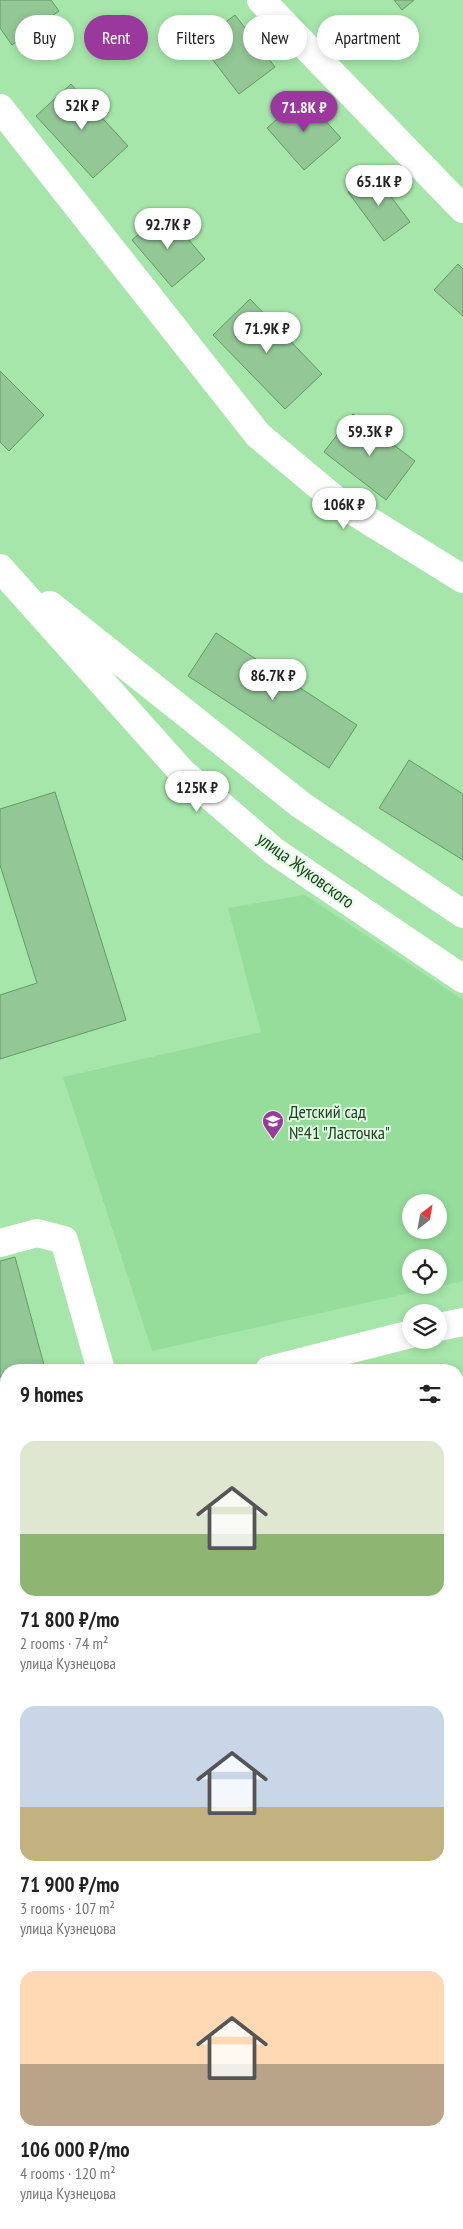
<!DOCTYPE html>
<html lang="en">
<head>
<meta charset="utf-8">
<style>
	body { margin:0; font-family:"PT Sans Narrow",sans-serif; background:#f6f6f6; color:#222; height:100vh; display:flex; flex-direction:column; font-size:19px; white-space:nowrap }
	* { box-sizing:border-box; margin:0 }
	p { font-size:16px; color:#767676 }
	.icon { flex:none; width:28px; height:28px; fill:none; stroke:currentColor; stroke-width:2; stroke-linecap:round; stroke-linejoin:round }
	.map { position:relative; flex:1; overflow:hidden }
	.drawer { position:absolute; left:0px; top:1364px; width:464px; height:866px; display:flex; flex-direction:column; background:#fff; border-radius:20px 20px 0 0; box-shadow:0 2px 8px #0003 }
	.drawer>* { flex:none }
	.top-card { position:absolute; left:15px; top:15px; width:434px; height:45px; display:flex; gap:10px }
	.needle { width:32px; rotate:31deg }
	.controls { position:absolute; left:402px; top:1194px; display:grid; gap:10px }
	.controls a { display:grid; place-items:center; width:45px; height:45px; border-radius:50%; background:#fff; box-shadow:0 2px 8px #0003; font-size:25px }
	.price { position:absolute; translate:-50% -42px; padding:0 11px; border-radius:18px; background:#fff; color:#222; font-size:16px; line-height:32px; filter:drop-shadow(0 1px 2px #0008) }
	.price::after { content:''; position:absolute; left:50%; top:30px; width:15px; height:11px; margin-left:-8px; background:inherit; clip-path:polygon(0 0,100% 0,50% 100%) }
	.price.active { background:#9b389e; color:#fff }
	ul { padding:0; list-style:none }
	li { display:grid; align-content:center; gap:10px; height:265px; padding:0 20px }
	li span { display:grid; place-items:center; height:155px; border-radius:15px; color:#555 }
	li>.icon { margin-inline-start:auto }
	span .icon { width:90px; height:90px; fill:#fffc; stroke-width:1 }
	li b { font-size:21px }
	h2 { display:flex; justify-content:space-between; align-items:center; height:60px; padding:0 20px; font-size:21px }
	.tag { padding:0 18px; border-radius:22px; background:#fff; box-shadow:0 2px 8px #0003; font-size:18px; line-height:45px }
	.tag.active { background:#9b389e; color:#fff }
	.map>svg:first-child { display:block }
</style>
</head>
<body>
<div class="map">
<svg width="463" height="2229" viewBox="0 0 463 2229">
	<rect width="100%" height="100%" fill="#a6e6aa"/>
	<path fill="#96dd9c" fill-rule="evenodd" d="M 305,895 L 463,1000 L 463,1281 L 152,1351 L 63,1077 L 261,1032 L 228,908 ZM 411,1202 L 439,1202 L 439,1230 L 411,1230 ZM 411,1258 L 439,1258 L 439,1285 L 411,1285 Z
		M 463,1389 L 463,2229 L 0,2229 L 0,2168 L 6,2166 L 6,2224 L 458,2224 L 458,1391 Z"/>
	<path fill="#d5c39c" d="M 463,1385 L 463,2125 L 458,2126 L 458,1387 Z
		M 233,2224 L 417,2224 L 427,2229 L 231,2229 L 227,2225 Z"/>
	<path fill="#93c796" stroke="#5f9c64" d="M 0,0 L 51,0 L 59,11 L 12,45 L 0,28 Z
		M 394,0 L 414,0 L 402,10 Z
		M 235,15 L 275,67 L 239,94 L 199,42 Z
		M 71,84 L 128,146 L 93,178 L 36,116 Z
		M 303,96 L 341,138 L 304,170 L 267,128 Z
		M 374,174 L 410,222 L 384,241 L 348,192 Z
		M 165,212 L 205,259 L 172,287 L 132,240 Z
		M 458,264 L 463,269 L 463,316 L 434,290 Z
		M 250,299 L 322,374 L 285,409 L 213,335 Z
		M 0,371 L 44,415 L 9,451 L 0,442 Z
		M 353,414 L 415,461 L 386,500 L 324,452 Z
		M 216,633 L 357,725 L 329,768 L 188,676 Z
		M 409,760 L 463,794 L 463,860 L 379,808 Z
		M 55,792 L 126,1020 L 0,1059 L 0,995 L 37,983 L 0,865 L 0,809 Z
		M 15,1257 L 44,1365 L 26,1370 L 6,1370 L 6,1375 L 0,1377 L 0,1261 Z
		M 463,1485 L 463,1859 L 458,1822 L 458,1486 Z
		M 6,1760 L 6,1826 L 0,1827 L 0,1762 Z"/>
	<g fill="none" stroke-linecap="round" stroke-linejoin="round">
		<path stroke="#fff" stroke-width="28" d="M 261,0 L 463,209
			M 0,108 L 258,435 L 337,501 L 463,579
			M 0,568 L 182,772 L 274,851 L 463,979
			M 50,605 L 301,805 L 463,914
			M 0,1243 L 37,1233 L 64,1240 L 101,1370
			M 439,1327 L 463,1322
			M 269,1370 L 411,1334
			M 0,1439 L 6,1437
			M 0,1855 L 6,1854
			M 458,2167 L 463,2166
			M 0,2187 L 6,2186"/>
	</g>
	<defs>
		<g id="school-pin" transform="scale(1.125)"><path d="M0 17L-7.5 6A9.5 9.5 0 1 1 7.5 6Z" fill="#9b389e" stroke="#defee0"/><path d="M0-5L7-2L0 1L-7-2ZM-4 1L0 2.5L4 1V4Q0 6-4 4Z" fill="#fff"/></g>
	</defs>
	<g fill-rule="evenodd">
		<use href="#school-pin" x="273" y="1121"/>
	</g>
	<g text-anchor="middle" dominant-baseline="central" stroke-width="4" stroke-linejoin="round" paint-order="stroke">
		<g font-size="18" fill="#223c25" stroke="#defee0">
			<text transform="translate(306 870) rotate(36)">улица Жуковского</text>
		</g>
		<g font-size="18" fill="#223c25" stroke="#defee0" text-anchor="start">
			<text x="289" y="1111">Детский сад<tspan x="289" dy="21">№41 "Ласточка"</tspan></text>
		</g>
	</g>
</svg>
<div class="controls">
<a><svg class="needle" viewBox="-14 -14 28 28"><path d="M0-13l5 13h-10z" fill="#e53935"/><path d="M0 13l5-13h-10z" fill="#767676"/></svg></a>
<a><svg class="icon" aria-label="locate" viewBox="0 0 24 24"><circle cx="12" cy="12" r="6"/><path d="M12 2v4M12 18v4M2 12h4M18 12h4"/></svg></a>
<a><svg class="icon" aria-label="layers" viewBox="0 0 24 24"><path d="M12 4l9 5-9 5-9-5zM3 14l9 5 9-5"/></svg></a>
</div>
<b class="price" style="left:82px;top:131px">52K ₽</b>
<b class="price active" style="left:304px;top:133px">71.8K ₽</b>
<b class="price" style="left:379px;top:207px">65.1K ₽</b>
<b class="price" style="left:168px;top:250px">92.7K ₽</b>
<b class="price" style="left:267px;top:354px">71.9K ₽</b>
<b class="price" style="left:370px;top:457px">59.3K ₽</b>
<b class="price" style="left:344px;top:530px">106K ₽</b>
<b class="price" style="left:273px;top:701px">86.7K ₽</b>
<b class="price" style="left:197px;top:813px">125K ₽</b>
<div class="top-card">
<a class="tag">Buy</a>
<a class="tag active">Rent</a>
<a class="tag">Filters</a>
<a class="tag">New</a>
<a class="tag">Apartment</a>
</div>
<section class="drawer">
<h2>9 homes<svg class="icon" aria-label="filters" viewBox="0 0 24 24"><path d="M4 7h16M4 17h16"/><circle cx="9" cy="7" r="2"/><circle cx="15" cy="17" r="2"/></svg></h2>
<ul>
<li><span style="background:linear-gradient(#dfe7d0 60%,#8fb573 0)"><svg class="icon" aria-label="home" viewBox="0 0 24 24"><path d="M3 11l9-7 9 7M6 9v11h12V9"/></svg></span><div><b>71 800 ₽/mo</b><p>2 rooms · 74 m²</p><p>улица Кузнецова</p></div></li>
<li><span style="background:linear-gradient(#c9d6e8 65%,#c2b280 0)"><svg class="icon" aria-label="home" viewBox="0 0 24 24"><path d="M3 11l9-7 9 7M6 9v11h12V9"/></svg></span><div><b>71 900 ₽/mo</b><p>3 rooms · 107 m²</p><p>улица Кузнецова</p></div></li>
<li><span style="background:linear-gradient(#ffd9b3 60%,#b9a48a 0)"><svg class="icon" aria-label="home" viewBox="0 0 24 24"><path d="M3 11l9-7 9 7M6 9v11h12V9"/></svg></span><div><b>106 000 ₽/mo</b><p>4 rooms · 120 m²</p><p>улица Кузнецова</p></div></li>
</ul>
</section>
</div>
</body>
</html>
